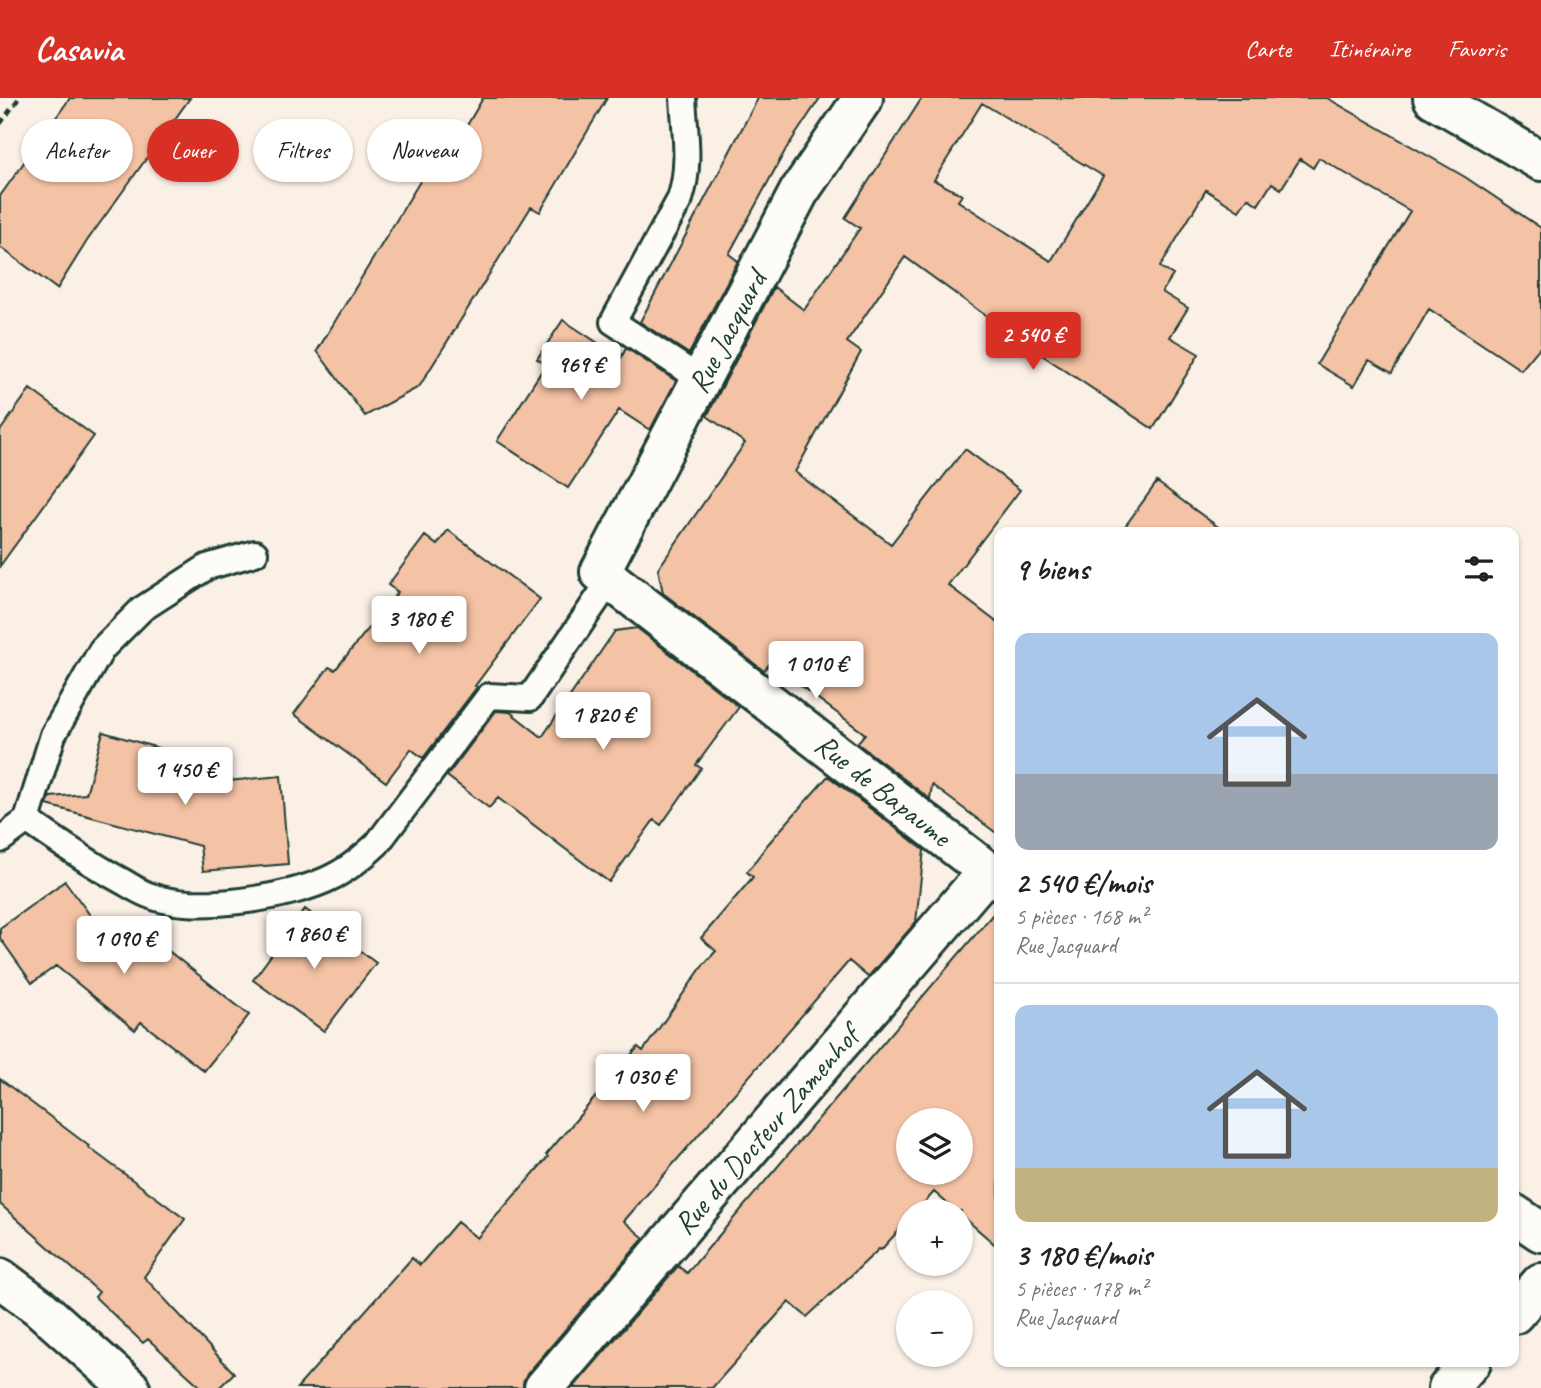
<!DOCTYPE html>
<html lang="fr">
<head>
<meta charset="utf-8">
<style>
	body { margin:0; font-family:Caveat,sans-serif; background:#f6f6f6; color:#202124; height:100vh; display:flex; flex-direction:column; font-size:26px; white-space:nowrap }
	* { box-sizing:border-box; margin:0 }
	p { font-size:23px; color:#757577 }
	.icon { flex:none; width:38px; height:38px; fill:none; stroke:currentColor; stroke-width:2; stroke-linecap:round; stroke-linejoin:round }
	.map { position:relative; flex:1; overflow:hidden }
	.side { position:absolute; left:994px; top:429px; width:525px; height:840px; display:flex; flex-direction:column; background:#fff; border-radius:14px; box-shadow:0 2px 5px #0004 }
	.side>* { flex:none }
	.top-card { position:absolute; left:21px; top:21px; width:665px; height:63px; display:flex; gap:14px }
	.controls { position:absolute; left:896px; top:1010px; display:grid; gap:14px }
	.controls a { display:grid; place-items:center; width:77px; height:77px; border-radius:50%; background:#fff; box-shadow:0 2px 5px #0004; font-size:35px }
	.price { position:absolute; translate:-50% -60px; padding:0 16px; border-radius:7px; background:#fff; color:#222; font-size:23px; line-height:46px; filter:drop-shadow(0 2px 4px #0008) }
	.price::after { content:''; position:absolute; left:50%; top:42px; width:21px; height:16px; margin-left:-10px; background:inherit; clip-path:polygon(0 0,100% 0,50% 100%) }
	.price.active { background:#d93025; color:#fff }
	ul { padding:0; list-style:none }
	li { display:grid; align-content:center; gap:14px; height:371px; padding:0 21px }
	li+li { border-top:2px solid #e0e0e0 }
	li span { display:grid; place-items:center; height:217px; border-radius:14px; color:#555 }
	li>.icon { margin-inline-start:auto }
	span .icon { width:126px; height:126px; fill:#fffc; stroke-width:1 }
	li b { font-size:30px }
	h2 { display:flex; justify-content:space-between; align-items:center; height:84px; padding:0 21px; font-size:30px }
	.tag { padding:0 24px; border-radius:32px; background:#fff; box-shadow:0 2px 5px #0004; font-size:24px; line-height:63px }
	.tag.active { background:#d93025; color:#fff }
	header { display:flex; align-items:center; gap:42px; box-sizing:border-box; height:98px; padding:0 35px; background:#d93025; color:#fff }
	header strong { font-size:33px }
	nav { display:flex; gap:38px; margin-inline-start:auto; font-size:24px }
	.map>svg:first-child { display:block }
</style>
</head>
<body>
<header>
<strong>Casavia</strong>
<nav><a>Carte</a><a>Itinéraire</a><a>Favoris</a></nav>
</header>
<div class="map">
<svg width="1541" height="1290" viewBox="0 0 1541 1290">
	<rect width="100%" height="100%" fill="#fbf0e6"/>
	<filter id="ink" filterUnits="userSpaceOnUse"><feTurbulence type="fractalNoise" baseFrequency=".0143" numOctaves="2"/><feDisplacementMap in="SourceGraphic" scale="14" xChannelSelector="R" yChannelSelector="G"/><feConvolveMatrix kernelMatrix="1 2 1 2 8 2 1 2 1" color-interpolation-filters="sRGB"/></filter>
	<g filter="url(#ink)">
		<path fill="#f4c2a4" stroke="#1f3d34" stroke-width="2" fill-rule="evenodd" d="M 70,0 L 190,0 L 87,143 L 57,191 L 0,149 L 0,98 Z
			M 483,0 L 607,0 L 540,114 L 531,109 L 419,289 L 365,318 L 317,253 L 442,47 L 452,53 Z
			M 758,0 L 820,0 L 786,51 L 729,156 L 738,163 L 689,256 L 640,224 Z
			M 922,0 L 1327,0 L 1465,79 L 1541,130 L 1541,248 L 1521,272 L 1429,211 L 1392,275 L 1369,262 L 1354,288 L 1317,266 L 1410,113 L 1319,60 L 1313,70 L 1300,61 L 1281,91 L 1272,85 L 1258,107 L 1248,100 L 1239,113 L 1206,92 L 1160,169 L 1173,177 L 1162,194 L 1188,210 L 1170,239 L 1199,256 L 1153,331 L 1015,239 L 905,159 L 847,244 L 861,254 L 795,374 L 891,446 L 965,351 L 1020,392 L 948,487 L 999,526 L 999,737 L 932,687 L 930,701 L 857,645 L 865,636 L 770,565 L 764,573 L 663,495 L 658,471 L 745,345 L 707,318 L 774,189 L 804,212 L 860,130 L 845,120 ZM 982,5 L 1103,78 L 1051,163 L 958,103 L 962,97 L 934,82 Z
			M 563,222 L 621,260 L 626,250 L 676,283 L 650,332 L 619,312 L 568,390 L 497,343 L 546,266 L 537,261 Z
			M 30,291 L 94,338 L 0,468 L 0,333 Z
			M 1157,384 L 1225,434 L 1121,434 Z
			M 448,432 L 540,501 L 475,588 L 477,589 L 423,660 L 411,651 L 386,684 L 294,616 L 329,569 L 335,572 L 398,494 L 388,487 L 425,438 L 437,447 Z
			M 637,530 L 739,609 L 696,667 L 701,670 L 661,727 L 654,722 L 609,784 L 498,700 L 489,710 L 447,678 L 496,613 L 510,614 L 542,639 L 615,533 Z
			M 103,634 L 165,652 L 155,690 L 281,678 L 288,766 L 203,773 L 200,748 L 47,707 L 50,699 L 86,696 Z
			M 828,678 L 924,752 L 916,824 L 868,879 L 849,863 L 624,1123 L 644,1140 L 527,1276 L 523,1285 L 523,1290 L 297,1290 L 412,1160 L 420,1167 L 457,1124 L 477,1140 L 548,1059 L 546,1057 L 638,949 L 643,953 L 704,866 L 716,853 L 701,840 L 753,779 L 747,774 L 768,746 Z
			M 65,783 L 117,854 L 131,837 L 155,856 L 161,847 L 249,917 L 204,973 L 141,924 L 135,932 L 56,868 L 32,885 L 0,840 L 0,830 Z
			M 999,809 L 999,1150 L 961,1117 L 961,1113 L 956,1113 L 934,1094 L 917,1113 L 908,1113 L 908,1122 L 881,1152 L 879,1151 L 807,1219 L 789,1204 L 712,1290 L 573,1290 L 678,1168 L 687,1175 ZM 908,1022 L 961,1022 L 961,1074 L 908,1074 Z
			M 305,811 L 376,865 L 324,933 L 253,882 Z
			M 0,981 L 89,1048 L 88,1049 L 185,1121 L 144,1179 L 234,1275 L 219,1290 L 202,1290 L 148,1241 L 143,1245 L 95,1199 L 99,1194 L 0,1106 Z"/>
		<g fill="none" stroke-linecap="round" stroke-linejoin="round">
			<g stroke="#1f3d34" stroke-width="30">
				<path id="lane" d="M 683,0 C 685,34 691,68 680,101 L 613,224 L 702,282
					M 27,722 L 53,637 L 102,551 L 142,511 L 207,469 L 255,455
					M 0,742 L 27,722 C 58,744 89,765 122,783 C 131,788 141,795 151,798 C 194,815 293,800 334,778 C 350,770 364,758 377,746 L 489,598 L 530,600 L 611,481"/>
			</g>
			<g stroke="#1f3d34" stroke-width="44">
				<path id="street" d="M 863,0 L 799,94 L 600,474 L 999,782
					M 1514,1116 L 1541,1134
					M 0,1180 L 39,1209 L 130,1290
					M 1514,1216 L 1541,1185
					M 544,1290 L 987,774
					M 1448,1290 L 1471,1264"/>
			</g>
			<g stroke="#1f3d34" stroke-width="44">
				<path id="secondary" d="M 1433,0 L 1541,63"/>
			</g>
			<path stroke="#1f3d34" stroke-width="4.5" stroke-dasharray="7 5" stroke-linecap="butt" d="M 0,26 L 19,0"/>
			<use href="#lane" stroke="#fdfcf7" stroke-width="24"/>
			<use href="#street" stroke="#fdfcf7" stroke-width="38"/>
			<use href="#secondary" stroke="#fdfcf7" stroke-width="38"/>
		</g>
	</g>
	<g text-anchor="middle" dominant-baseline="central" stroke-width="5" stroke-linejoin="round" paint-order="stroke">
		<g font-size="30" fill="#1f3d34" stroke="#fdfcf7">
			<text transform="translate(727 234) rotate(-62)">Rue Jacquard</text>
			<text transform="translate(883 692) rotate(38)">Rue de Bapaume</text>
			<text transform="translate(766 1032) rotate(-49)">Rue du Docteur Zamenhof</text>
		</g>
	</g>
</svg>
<div class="controls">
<a><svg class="icon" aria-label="layers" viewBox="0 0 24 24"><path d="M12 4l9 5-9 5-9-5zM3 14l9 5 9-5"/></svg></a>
<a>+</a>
<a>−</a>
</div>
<b class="price active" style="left:1033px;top:274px">2 540 €</b>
<b class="price" style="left:581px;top:304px">969 €</b>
<b class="price" style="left:419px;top:558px">3 180 €</b>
<b class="price" style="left:816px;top:603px">1 010 €</b>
<b class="price" style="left:603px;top:654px">1 820 €</b>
<b class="price" style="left:185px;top:709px">1 450 €</b>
<b class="price" style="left:314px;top:873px">1 860 €</b>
<b class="price" style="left:124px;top:878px">1 090 €</b>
<b class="price" style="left:643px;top:1016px">1 030 €</b>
<div class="top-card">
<a class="tag">Acheter</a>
<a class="tag active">Louer</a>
<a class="tag">Filtres</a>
<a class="tag">Nouveau</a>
</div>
<section class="side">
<h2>9 biens<svg class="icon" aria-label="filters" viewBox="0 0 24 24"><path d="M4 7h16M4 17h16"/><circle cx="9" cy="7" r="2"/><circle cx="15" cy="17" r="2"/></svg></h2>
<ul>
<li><span style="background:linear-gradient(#a9c7e8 65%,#9aa5b1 0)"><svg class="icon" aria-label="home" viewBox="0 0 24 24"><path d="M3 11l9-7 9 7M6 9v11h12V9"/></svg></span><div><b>2 540 €/mois</b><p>5 pièces · 168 m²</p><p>Rue Jacquard</p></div></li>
<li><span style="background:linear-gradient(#a9c7e8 75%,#c2b280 0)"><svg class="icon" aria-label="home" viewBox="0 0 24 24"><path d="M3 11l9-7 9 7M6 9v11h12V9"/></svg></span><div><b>3 180 €/mois</b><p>5 pièces · 178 m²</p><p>Rue Jacquard</p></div></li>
</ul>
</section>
</div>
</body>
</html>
